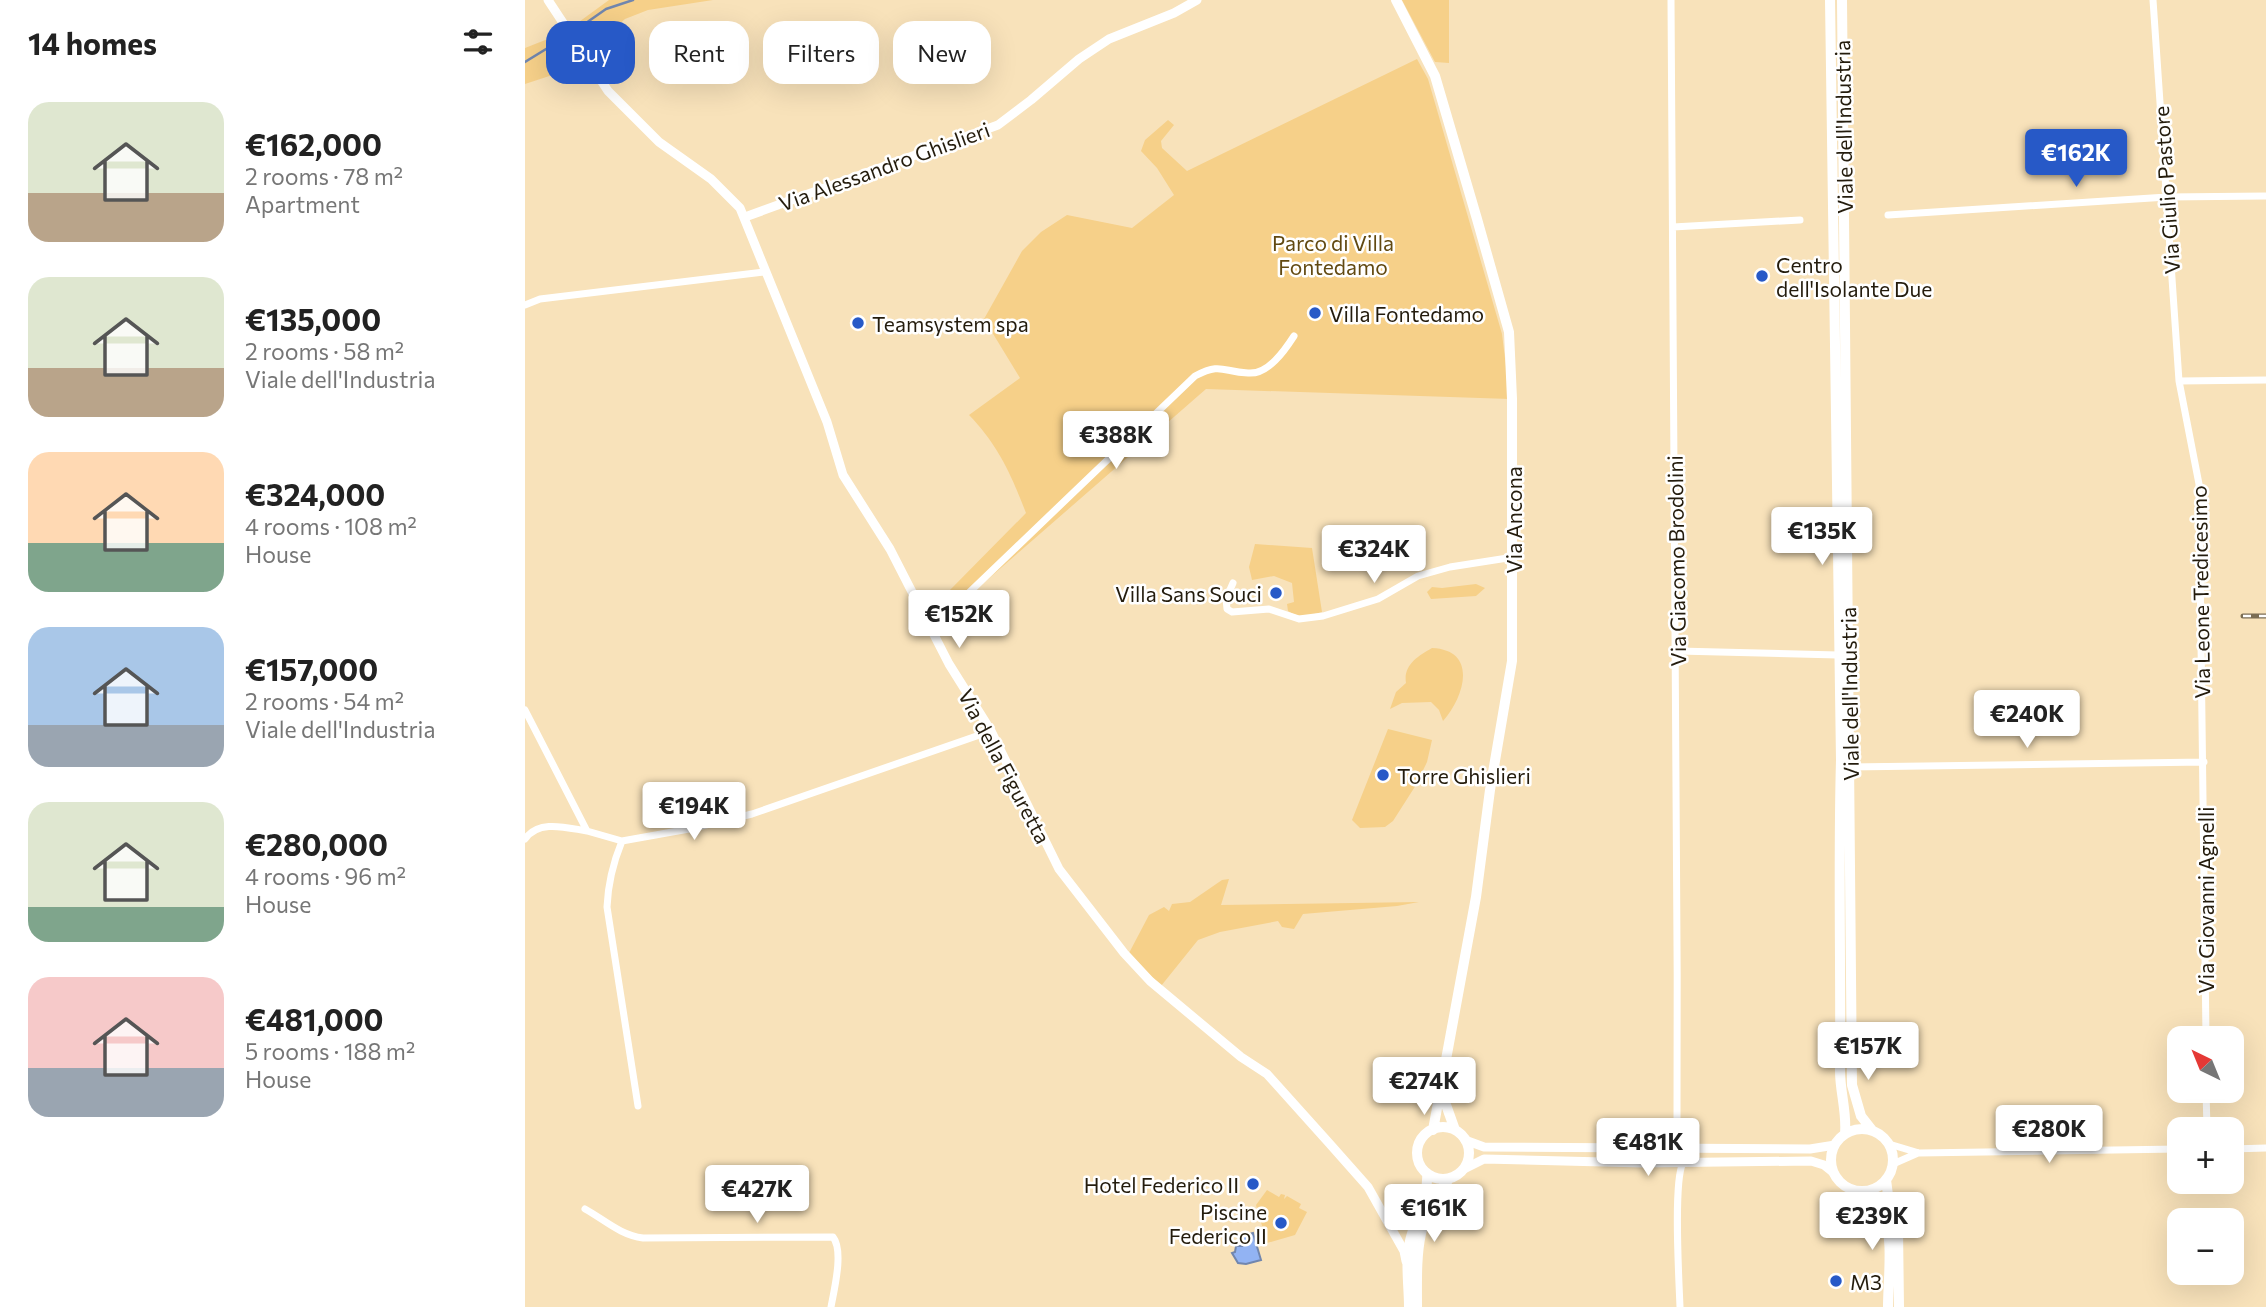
<!DOCTYPE html>
<html lang="en">
<head>
<meta charset="utf-8">
<style>
	body { margin:0; font-family:Commissioner,sans-serif; background:#f6f6f6; color:#222; height:100vh; display:flex; flex-direction:column; font-size:26px; white-space:nowrap }
	* { box-sizing:border-box; margin:0 }
	p { font-size:23px; color:#767676 }
	.icon { flex:none; width:38px; height:38px; fill:none; stroke:currentColor; stroke-width:2; stroke-linecap:round; stroke-linejoin:round }
	.map { position:relative; flex:1; overflow:hidden }
	.side { display:flex; flex-direction:column; background:#fff; width:525px }
	.side>* { flex:none }
	.hud { position:absolute; left:21px; top:21px; width:665px; height:63px; display:flex; gap:14px }
	.needle { width:46px; rotate:317deg }
	.fabs { position:absolute; left:1642px; top:1026px; display:grid; gap:14px }
	.fabs a { display:grid; place-items:center; width:77px; height:77px; border-radius:14px; background:#fff; box-shadow:0 7px 28px #0002; font-size:35px }
	.price { position:absolute; translate:-50% -60px; padding:0 16px; border-radius:7px; background:#fff; color:#222; font-size:23px; line-height:46px; filter:drop-shadow(0 2px 4px #0008) }
	.price::after { content:''; position:absolute; left:50%; top:42px; width:21px; height:16px; margin-left:-10px; background:inherit; clip-path:polygon(0 0,100% 0,50% 100%) }
	.price.active { background:#2759c7; color:#fff }
	ul { padding:0; list-style:none }
	li { display:flex; align-items:center; gap:21px; height:175px; padding:0 28px }
	li span { display:grid; place-items:center; flex:none; width:196px; height:140px; border-radius:21px; color:#555 }
	li>.icon { margin-inline-start:auto }
	span .icon { width:84px; height:84px; fill:#fffc; stroke-width:1 }
	li b { font-size:30px }
	h2 { display:flex; justify-content:space-between; align-items:center; height:84px; padding:0 28px; font-size:30px }
	.pill { padding:0 24px; border-radius:21px; background:#fff; box-shadow:0 7px 28px #0002; font-size:24px; line-height:63px }
	.pill.active { background:#2759c7; color:#fff }
	main { display:flex; flex:1; min-height:0 }
	.map>svg:first-child { display:block }
</style>
</head>
<body>
<main>
<section class="side">
<h2>14 homes<svg class="icon" aria-label="filters" viewBox="0 0 24 24"><path d="M4 7h16M4 17h16"/><circle cx="9" cy="7" r="2"/><circle cx="15" cy="17" r="2"/></svg></h2>
<ul>
<li><span style="background:linear-gradient(#dfe7d0 65%,#b9a48a 0)"><svg class="icon" aria-label="home" viewBox="0 0 24 24"><path d="M3 11l9-7 9 7M6 9v11h12V9"/></svg></span><div><b>€162,000</b><p>2 rooms · 78 m²</p><p>Apartment</p></div></li>
<li><span style="background:linear-gradient(#dfe7d0 65%,#b9a48a 0)"><svg class="icon" aria-label="home" viewBox="0 0 24 24"><path d="M3 11l9-7 9 7M6 9v11h12V9"/></svg></span><div><b>€135,000</b><p>2 rooms · 58 m²</p><p>Viale dell'Industria</p></div></li>
<li><span style="background:linear-gradient(#ffd9b3 65%,#7fa58c 0)"><svg class="icon" aria-label="home" viewBox="0 0 24 24"><path d="M3 11l9-7 9 7M6 9v11h12V9"/></svg></span><div><b>€324,000</b><p>4 rooms · 108 m²</p><p>House</p></div></li>
<li><span style="background:linear-gradient(#a9c7e8 70%,#9aa5b1 0)"><svg class="icon" aria-label="home" viewBox="0 0 24 24"><path d="M3 11l9-7 9 7M6 9v11h12V9"/></svg></span><div><b>€157,000</b><p>2 rooms · 54 m²</p><p>Viale dell'Industria</p></div></li>
<li><span style="background:linear-gradient(#dfe7d0 75%,#7fa58c 0)"><svg class="icon" aria-label="home" viewBox="0 0 24 24"><path d="M3 11l9-7 9 7M6 9v11h12V9"/></svg></span><div><b>€280,000</b><p>4 rooms · 96 m²</p><p>House</p></div></li>
<li><span style="background:linear-gradient(#f6c9c9 65%,#9aa5b1 0)"><svg class="icon" aria-label="home" viewBox="0 0 24 24"><path d="M3 11l9-7 9 7M6 9v11h12V9"/></svg></span><div><b>€481,000</b><p>5 rooms · 188 m²</p><p>House</p></div></li>
</ul>
</section>
<div class="map">
<svg width="1741" height="1307" viewBox="0 0 1741 1307">
	<rect width="100%" height="100%" fill="#f8e2ba"/>
	<path fill="#f6d089" d="M 84,0 L 188,0 L 123,10 L 100,19 L 62,51 L 47,27 Z
		M 877,0 L 924,0 L 924,63 L 910,62 Z
		M 38,33 L 58,65 L 0,84 L 0,48 Z
		M 892,59 L 903,79 L 977,334 L 985,399 L 681,389 L 406,629 L 401,617 L 424,591 L 501,513 C 486,474 473,445 444,415 L 495,378 L 459,319 L 497,251 L 516,232 L 542,215 L 607,228 L 649,195 L 632,168 L 616,151 L 620,140 L 643,120 L 649,125 L 636,141 L 637,148 L 662,171 Z
		M 730,544 L 787,548 L 797,612 C 786,615 774,619 763,611 L 762,604 L 769,602 L 767,583 L 749,576 L 727,580 L 724,567 Z
		M 951,584 L 960,588 L 951,596 L 906,599 L 902,592 L 907,587 L 917,588 Z
		M 907,648 C 954,650 939,698 918,721 L 914,710 L 906,702 L 877,703 L 865,709 L 871,692 L 881,683 C 878,665 893,656 907,648 Z
		M 863,729 L 907,740 L 902,762 L 891,785 L 868,821 L 860,827 L 835,828 L 827,820 Z
		M 704,879 L 696,905 L 894,902 L 872,906 L 778,914 L 769,929 L 757,927 L 753,921 L 695,932 L 673,940 L 636,986 L 604,953 L 624,915 L 639,907 L 644,911 L 647,904 L 665,902 L 697,880 Z
		M 742,1190 L 754,1197 L 756,1194 L 760,1195 L 759,1199 L 762,1196 L 776,1204 L 774,1208 L 782,1212 L 770,1235 L 742,1243 L 731,1205 Z"/>
	<path fill="#92b3f3" stroke="#7186ae" stroke-width="2" d="M 728,1233 L 736,1260 L 721,1264 L 713,1263 L 707,1253 L 710,1252 L 711,1246 L 717,1246 L 714,1237 Z"/>
	<g fill="none" stroke-linecap="round" stroke-linejoin="round">
		<path stroke="#7186ae" stroke-width="2.5" d="M 51,30 L 81,9 L 108,0
			M 0,62 L 39,38"/>
		<path stroke="#fff" stroke-width="7" d="M 1146,0 C 1150,374 1153,748 1152,1122 L 1148,1148
			M 1628,0 L 1654,381 L 1674,484 L 1681,1038
			M 1363,215 L 1642,197 L 1741,196
			M 1148,227 L 1275,220
			M 0,305 L 15,299 L 239,272
			M 1654,381 L 1741,380
			M 708,583 L 701,599 L 702,609 L 707,612 L 744,609 L 774,619 L 798,616 L 853,599 L 893,576 L 925,567 L 989,557
			M 406,629 L 670,376 C 697,362 697,372 723,373 C 743,375 760,350 769,336
			M 1153,651 L 1313,655
			M 0,710 L 62,831 L 97,841
			M 1325,767 L 1679,762
			M 0,839 C 14,819 42,828 62,831
			M 1681,1090 L 1682,1129
			M 113,1106 L 82,907 C 83,883 88,863 97,841 L 164,829 L 227,814 L 466,731
			M 1364,1144 L 1394,1153 L 1654,1149
			M 1706,1149 L 1741,1148
			M 1368,1164 L 1393,1153
			M 60,1209 C 80,1220 95,1235 118,1238 L 308,1237 C 319,1251 309,1290 306,1307
			M 1155,1307 C 1154,1280 1148,1181 1158,1163"/>
		<path stroke="#fff" stroke-width="9" d="M 23,0 L 83,91 L 134,142 L 186,179 L 215,208 L 302,422 L 318,475 L 365,549 L 424,664 L 466,731 L 534,869 L 599,953 L 625,981 L 716,1057 L 742,1074 L 804,1143 L 843,1187 L 879,1251 L 881,1261
			M 220,217 L 473,125 L 506,100 L 554,59 L 584,39 L 649,13 L 672,0
			M 940,1140 L 959,1147 L 1285,1149 L 1310,1145
			M 939,1169 L 959,1159 L 1118,1163 L 1286,1161 L 1299,1165 L 1309,1173"/>
		<path stroke="#fff" stroke-width="10" d="M 871,0 L 910,76 L 952,219 L 984,332 L 987,399 L 987,661 L 965,790 L 951,897 L 908,1130
			M 1305,0 L 1316,760 C 1313,864 1316,967 1315,1071 C 1315,1092 1322,1112 1320,1134
			M 1317,0 L 1327,1085 L 1336,1116 L 1347,1130
			M 920,1090 L 920,1102 L 930,1130
			M892 1153a26 26 0 1 1 52 0a26 26 0 1 1-52 0Z
			M1306 1160a31 31 0 1 1 62 0a31 31 0 1 1-62 0Z
			M 1361,1180 L 1363,1195 L 1373,1229 L 1374,1307
			M 1341,1191 C 1348,1198 1354,1204 1358,1213 C 1369,1236 1363,1281 1363,1307
			M 884,1307 C 884,1286 880,1262 885,1241 C 890,1218 904,1197 902,1173
			M 892,1307 C 892,1257 889,1218 925,1178"/>
		<g stroke="#7b6d54" stroke-width="5">
			<path id="rail" d="M 1718,616 L 1741,616"/>
		</g>
		<use href="#rail" stroke="#fff" stroke-width="2.5" stroke-dasharray="8" stroke-linecap="butt"/>
	</g>
	<g fill="#2759c7" stroke="#fff" stroke-width="2.5">
		<circle cx="1237" cy="276" r="7"/>
		<circle cx="790" cy="313" r="7"/>
		<circle cx="333" cy="323" r="7"/>
		<circle cx="751" cy="593" r="7"/>
		<circle cx="858" cy="775" r="7"/>
		<circle cx="728" cy="1184" r="7"/>
		<circle cx="756" cy="1223" r="7"/>
		<circle cx="1311" cy="1281" r="7"/>
	</g>
	<g text-anchor="middle" dominant-baseline="central" stroke-width="5" stroke-linejoin="round" paint-order="stroke">
		<g font-size="21" fill="#241c0d" stroke="#fff">
			<text transform="translate(1318 127) rotate(-91)">Viale dell'Industria</text>
			<text transform="translate(359 166) rotate(-20)">Via Alessandro Ghislieri</text>
			<text transform="translate(1641 190) rotate(-94)">Via Giulio Pastore</text>
			<text transform="translate(988 520) rotate(-90)">Via Ancona</text>
			<text transform="translate(1151 561) rotate(-91)">Via Giacomo Brodolini</text>
			<text transform="translate(1675 592) rotate(-91)">Via Leone Tredicesimo</text>
			<text transform="translate(1324 694) rotate(-91)">Viale dell'Industria</text>
			<text transform="translate(480 766) rotate(62)">Via della Figuretta</text>
			<text transform="translate(1680 900) rotate(-90)">Via Giovanni Agnelli</text>
		</g>
		<g font-size="21" fill="#624911" stroke="#fff">
			<text x="808" y="242">Parco di Villa<tspan x="808" dy="24">Fontedamo</tspan></text>
		</g>
		<g font-size="21" fill="#241c0d" stroke="#fff" text-anchor="start">
			<text x="1251" y="264">Centro<tspan x="1251" dy="24">dell'Isolante Due</tspan></text>
			<text x="804" y="313">Villa Fontedamo</text>
			<text x="347" y="323">Teamsystem spa</text>
			<text x="737" y="593" text-anchor="end">Villa Sans Souci</text>
			<text x="872" y="775">Torre Ghislieri</text>
			<text x="714" y="1184" text-anchor="end">Hotel Federico II</text>
			<text x="742" y="1211" text-anchor="end">Piscine<tspan x="742" dy="24">Federico II</tspan></text>
			<text x="1325" y="1281">M3</text>
		</g>
	</g>
</svg>
<div class="fabs">
<a><svg class="needle" viewBox="-14 -14 28 28"><path d="M0-13l5 13h-10z" fill="#e53935"/><path d="M0 13l5-13h-10z" fill="#767676"/></svg></a>
<a>+</a>
<a>−</a>
</div>
<b class="price active" style="left:1551px;top:189px">€162K</b>
<b class="price" style="left:591px;top:471px">€388K</b>
<b class="price" style="left:1297px;top:567px">€135K</b>
<b class="price" style="left:849px;top:585px">€324K</b>
<b class="price" style="left:434px;top:650px">€152K</b>
<b class="price" style="left:1502px;top:750px">€240K</b>
<b class="price" style="left:169px;top:842px">€194K</b>
<b class="price" style="left:1343px;top:1082px">€157K</b>
<b class="price" style="left:899px;top:1117px">€274K</b>
<b class="price" style="left:1524px;top:1165px">€280K</b>
<b class="price" style="left:1123px;top:1178px">€481K</b>
<b class="price" style="left:232px;top:1225px">€427K</b>
<b class="price" style="left:909px;top:1244px">€161K</b>
<b class="price" style="left:1347px;top:1252px">€239K</b>
<div class="hud">
<a class="pill active">Buy</a>
<a class="pill">Rent</a>
<a class="pill">Filters</a>
<a class="pill">New</a>
</div>
</div>
</main>
</body>
</html>
